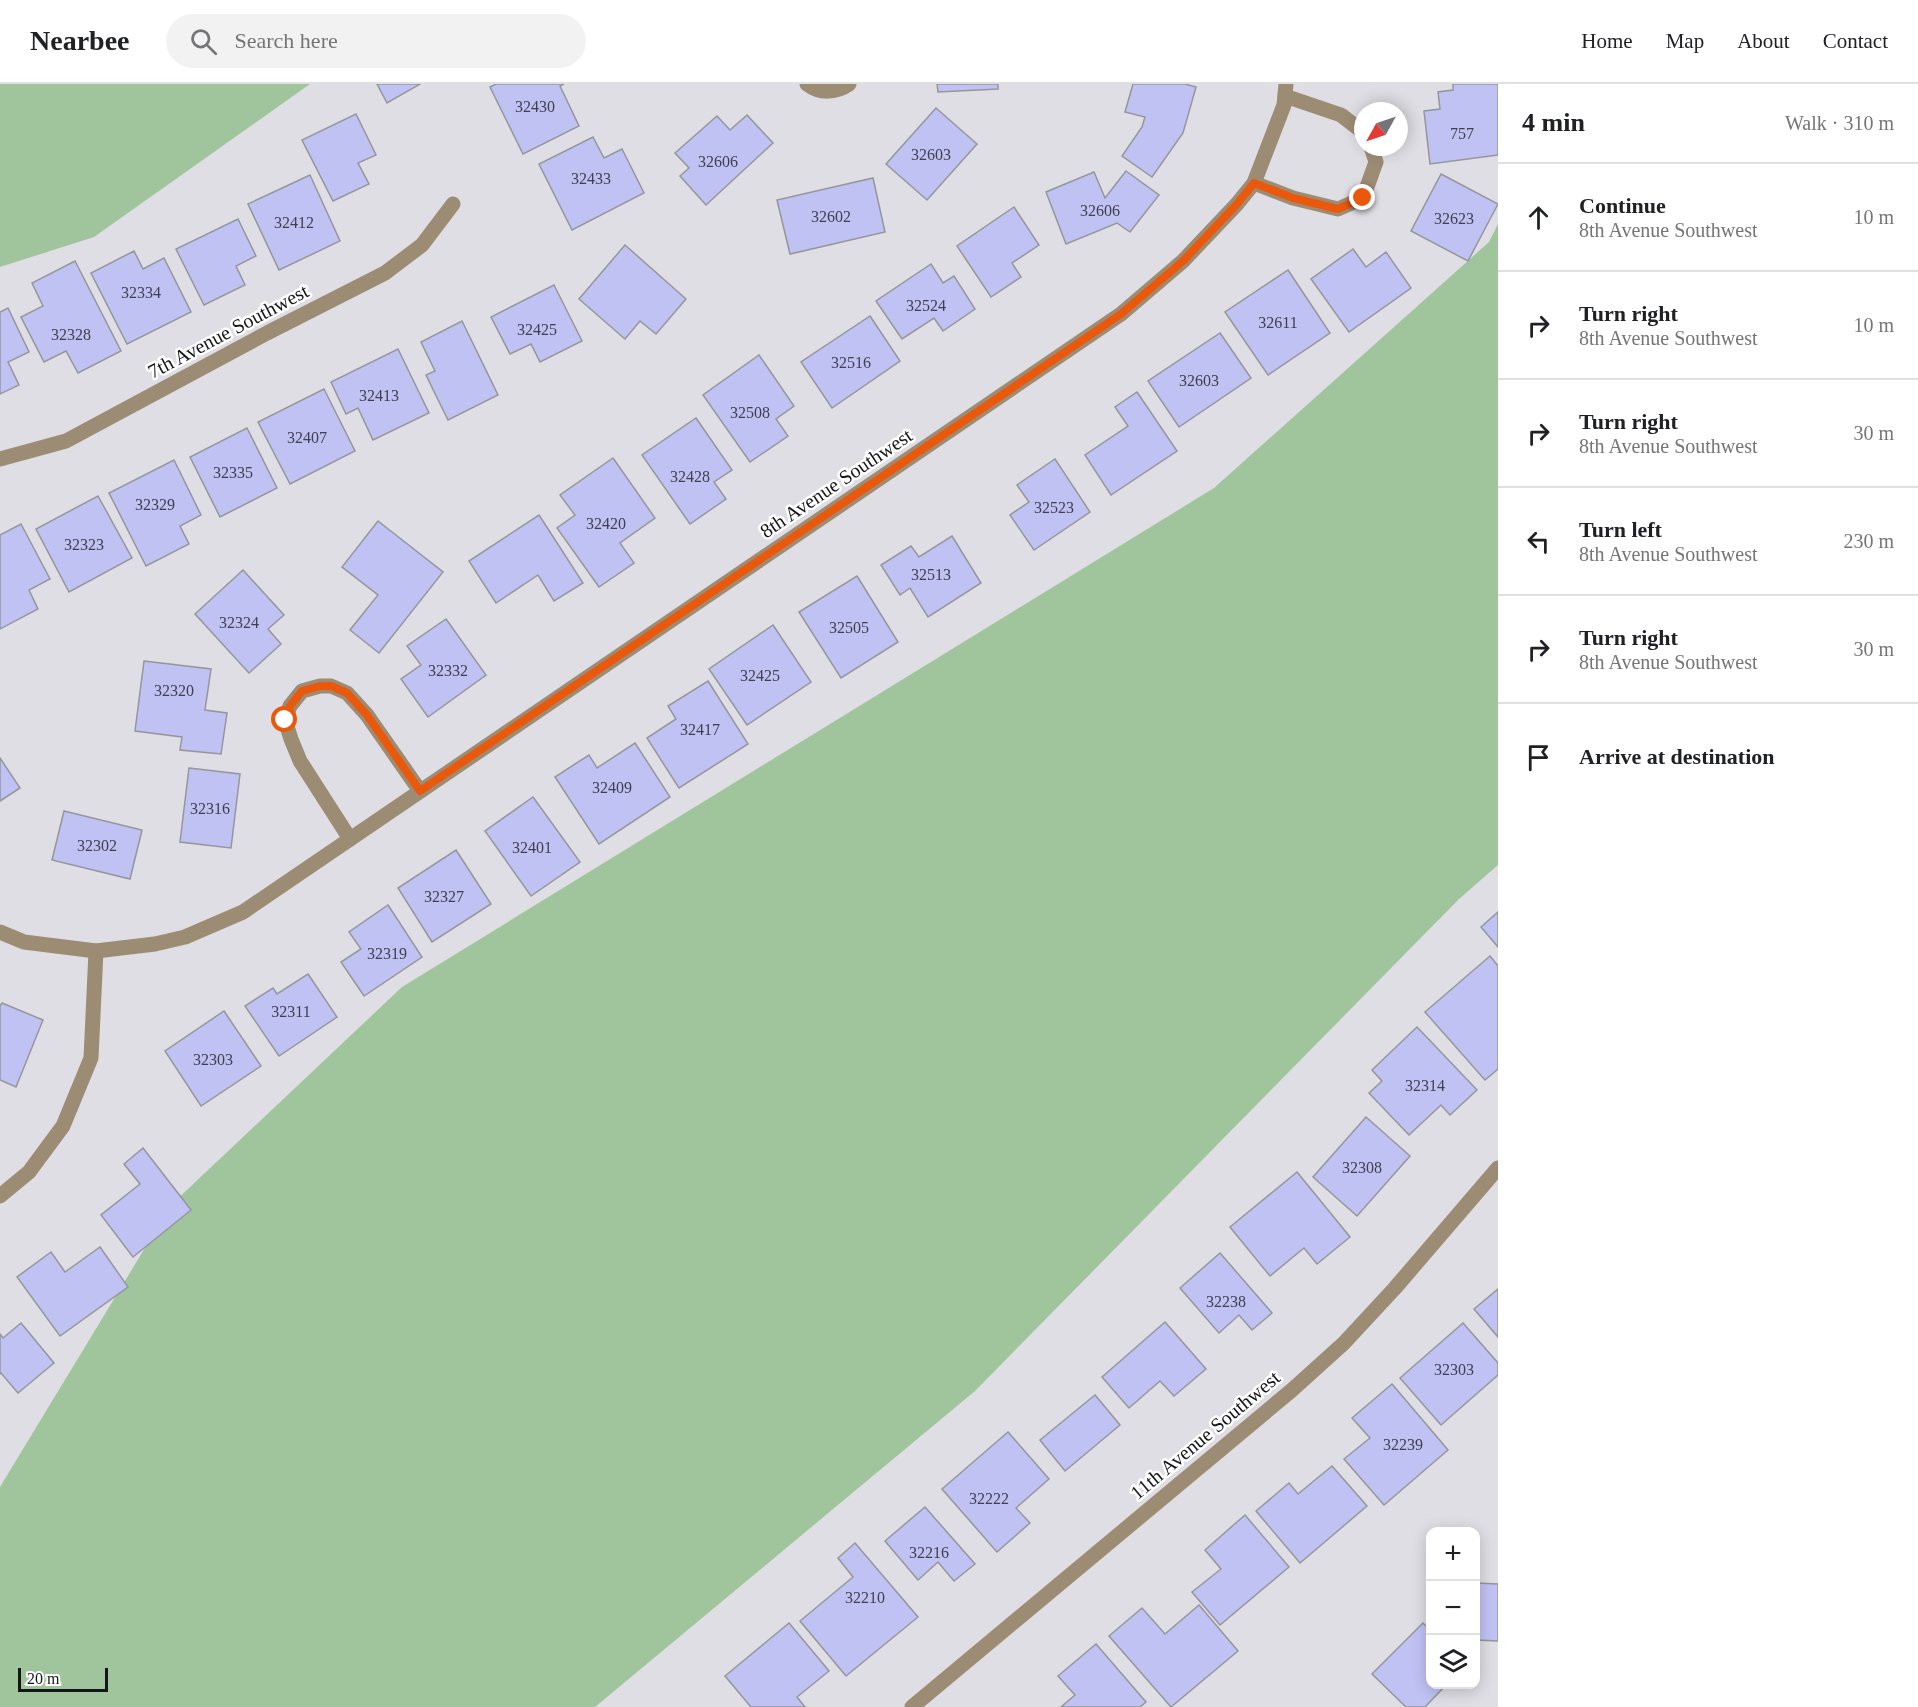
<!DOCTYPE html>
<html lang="en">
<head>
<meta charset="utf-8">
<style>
	body { margin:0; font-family:Georgia,serif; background:#f2f2f2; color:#202124 }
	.controls { position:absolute; right:18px; bottom:18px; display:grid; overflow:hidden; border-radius:12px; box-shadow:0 3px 15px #0003 }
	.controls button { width:54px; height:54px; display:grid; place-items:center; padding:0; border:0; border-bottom:2px solid #e0e0e0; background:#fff; color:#202124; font:30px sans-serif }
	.compass { position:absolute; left:1354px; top:18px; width:54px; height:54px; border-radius:50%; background:#fff; box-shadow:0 3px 15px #0003; rotate:230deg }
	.scale { position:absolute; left:18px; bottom:15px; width:90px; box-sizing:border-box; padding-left:6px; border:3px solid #141517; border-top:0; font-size:16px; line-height:21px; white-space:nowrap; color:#141517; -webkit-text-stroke:4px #fff; paint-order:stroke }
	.stop { position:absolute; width:18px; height:18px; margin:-14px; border:4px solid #ea580c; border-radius:50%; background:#fff }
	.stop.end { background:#ea580c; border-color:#fff; box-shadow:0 2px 6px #0008 }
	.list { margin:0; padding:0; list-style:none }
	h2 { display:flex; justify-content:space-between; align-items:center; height:78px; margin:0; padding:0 24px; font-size:26px }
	h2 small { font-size:20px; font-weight:400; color:#757577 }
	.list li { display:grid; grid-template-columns:39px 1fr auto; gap:18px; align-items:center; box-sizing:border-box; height:108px; padding:0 24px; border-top:2px solid #e0e0e0 }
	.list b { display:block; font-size:22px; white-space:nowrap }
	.list p { margin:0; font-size:20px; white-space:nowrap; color:#757577 }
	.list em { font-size:20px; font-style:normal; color:#757577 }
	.icon { flex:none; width:33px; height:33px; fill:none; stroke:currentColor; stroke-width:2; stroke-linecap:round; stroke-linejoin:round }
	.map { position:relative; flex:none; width:1498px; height:1623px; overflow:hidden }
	header { display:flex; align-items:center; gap:36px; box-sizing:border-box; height:84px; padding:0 30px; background:#fff; border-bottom:2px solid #e0e0e0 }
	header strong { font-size:28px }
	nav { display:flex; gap:33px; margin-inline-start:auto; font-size:21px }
	.search { width:420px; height:54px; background:#f2f2f2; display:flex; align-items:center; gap:15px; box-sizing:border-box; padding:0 21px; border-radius:33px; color:#757577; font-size:22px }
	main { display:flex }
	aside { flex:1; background:#fff }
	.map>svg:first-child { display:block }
	.green { fill:#a0c59c }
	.building { fill:#c1c2f4; stroke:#95969c; stroke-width:1.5 }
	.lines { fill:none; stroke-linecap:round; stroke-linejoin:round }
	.minor { stroke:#9d8c74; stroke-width:15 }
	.route { stroke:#ea580c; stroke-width:8 }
	.labels { text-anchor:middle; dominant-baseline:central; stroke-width:5; stroke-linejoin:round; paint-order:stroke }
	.number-label { font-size:16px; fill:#3f404e }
	.street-label { font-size:20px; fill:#141517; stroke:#fff }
</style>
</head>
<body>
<header>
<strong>Nearbee</strong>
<div class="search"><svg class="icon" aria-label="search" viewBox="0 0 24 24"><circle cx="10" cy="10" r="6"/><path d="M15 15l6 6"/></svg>Search here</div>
<nav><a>Home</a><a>Map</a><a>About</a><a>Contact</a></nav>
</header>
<main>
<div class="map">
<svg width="1498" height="1623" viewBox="0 0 1498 1623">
	<rect width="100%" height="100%" fill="#dedee4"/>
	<g class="green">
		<polygon points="0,0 310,0 94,153 0,183"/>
		<polygon points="1498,140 1498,781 1459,815 975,1307 595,1623 0,1623 0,1403 171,1121 402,903 1214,404 1489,158"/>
	</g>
	<g class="building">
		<polygon points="377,0 420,0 387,19"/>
		<polygon points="496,0 564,0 560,2 579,42 523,70 490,3"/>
		<polygon points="937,0 998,0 998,5 938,8"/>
		<polygon points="1133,0 1185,0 1196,3 1183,49 1152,93 1122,72 1142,43 1145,33 1125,28"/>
		<polygon points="1453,0 1498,0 1498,71 1430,80 1424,27 1440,25 1438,8 1453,6"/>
		<polygon points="936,24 977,60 927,116 886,80"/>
		<polygon points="356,30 376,71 358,79 369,100 333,117 302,56"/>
		<polygon points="747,31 773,59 706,121 680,92 689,84 675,69 717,32 730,46"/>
		<polygon points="593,53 604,74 622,65 644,109 572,146 539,80"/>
		<polygon points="1126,87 1159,111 1130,148 1117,139 1066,160 1046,108 1094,88 1105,114"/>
		<polygon points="1441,90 1498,120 1468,177 1411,147"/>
		<polygon points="310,91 340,157 279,186 248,120"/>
		<polygon points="873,94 885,148 790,170 777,116"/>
		<polygon points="1014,123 1039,161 1012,179 1021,193 991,213 957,162"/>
		<polygon points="238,135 256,172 236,182 245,201 204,221 176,165"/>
		<polygon points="625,161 686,215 656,250 640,237 625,255 579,215"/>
		<polygon points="1353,165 1366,183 1386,168 1411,204 1349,248 1311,195"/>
		<polygon points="134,167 143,185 164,174 191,228 127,260 91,189"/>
		<polygon points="75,177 121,267 78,289 66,267 44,278 21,233 43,222 32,199"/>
		<polygon points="931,180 943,199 954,192 975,225 943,247 934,234 902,255 876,217"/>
		<polygon points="1288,186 1330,249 1268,291 1225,228"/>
		<polygon points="554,201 582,257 540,278 531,260 510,270 491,233"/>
		<polygon points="8,224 29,268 8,278 19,301 0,310 0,228"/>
		<polygon points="870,232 900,277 832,324 801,278"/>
		<polygon points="462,237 498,311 448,336 426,291 435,287 421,258"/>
		<polygon points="1220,249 1251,294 1179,343 1148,297"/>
		<polygon points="398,265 429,329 373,356 358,324 346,330 331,298"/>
		<polygon points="759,271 794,322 776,335 788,352 750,378 703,311"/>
		<polygon points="324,305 355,367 290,400 258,338"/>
		<polygon points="1137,308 1177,367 1111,411 1085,371 1128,342 1115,323"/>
		<polygon points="696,334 732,386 714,398 726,415 690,440 642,371"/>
		<polygon points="247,344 277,404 220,433 190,373"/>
		<polygon points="613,374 655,434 620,459 634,479 599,503 557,444 575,431 560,411"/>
		<polygon points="1055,375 1090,428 1034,466 1010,431 1029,418 1017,401"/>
		<polygon points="174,376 201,431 180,442 189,460 146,482 109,409"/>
		<polygon points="98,412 132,474 69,508 36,445"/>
		<polygon points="539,431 583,499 554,517 538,491 496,519 469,477"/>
		<polygon points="378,437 443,488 379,569 350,546 378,511 342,483"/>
		<polygon points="21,440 50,495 29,506 38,525 0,545 0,451"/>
		<polygon points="952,452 981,499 928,533 910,504 900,511 881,481 911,462 919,473"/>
		<polygon points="243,486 284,531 268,545 281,560 249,589 195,530"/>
		<polygon points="857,492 898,558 841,594 799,528"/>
		<polygon points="446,535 486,591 428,633 401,595 421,581 407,562"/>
		<polygon points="773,541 811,598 747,641 709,585"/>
		<polygon points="144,577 211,585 205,626 227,629 221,670 180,666 182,653 135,647"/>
		<polygon points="708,597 748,660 679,704 647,654 676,635 668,622"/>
		<polygon points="635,659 670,713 599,760 555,693 589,671 597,684"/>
		<polygon points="0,674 20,704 0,717"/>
		<polygon points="189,684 240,690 231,764 180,758"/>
		<polygon points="533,713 580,778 531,812 485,747"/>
		<polygon points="64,727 142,746 130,795 52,776"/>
		<polygon points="456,766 491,820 432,858 398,804"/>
		<polygon points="388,821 422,873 364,912 341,878 361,865 349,848"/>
		<polygon points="1498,828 1498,863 1481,843"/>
		<polygon points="1490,872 1498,882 1498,985 1485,996 1425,928"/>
		<polygon points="308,890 337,933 279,972 245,922 273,904 277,910"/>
		<polygon points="2,919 43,936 16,1003 0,996 0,922"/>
		<polygon points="224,927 261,982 201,1022 165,967"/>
		<polygon points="1417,943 1477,1006 1450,1031 1441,1021 1409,1051 1369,1009 1382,997 1372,986"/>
		<polygon points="1366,1033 1410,1072 1357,1132 1313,1093"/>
		<polygon points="143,1064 191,1126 133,1173 101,1131 140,1100 124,1080"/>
		<polygon points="1297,1088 1350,1153 1317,1180 1304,1164 1270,1192 1230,1143"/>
		<polygon points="100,1163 128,1203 60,1252 17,1193 51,1168 65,1188"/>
		<polygon points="1220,1169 1272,1229 1252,1246 1239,1231 1219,1249 1180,1204"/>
		<polygon points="1498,1205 1498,1253 1474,1225"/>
		<polygon points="1165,1238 1206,1285 1174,1312 1160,1297 1129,1324 1102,1293"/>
		<polygon points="21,1239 54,1279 18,1309 1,1289 0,1290 0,1250 3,1254"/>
		<polygon points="1463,1239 1498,1279 1498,1291 1441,1341 1400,1294"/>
		<polygon points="1392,1300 1448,1366 1384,1421 1344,1375 1370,1354 1352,1334"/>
		<polygon points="1095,1311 1120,1341 1065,1387 1040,1356"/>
		<polygon points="1008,1348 1049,1395 1016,1424 1030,1439 997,1468 942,1405"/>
		<polygon points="1332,1382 1367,1422 1300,1479 1256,1427 1289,1399 1298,1410"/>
		<polygon points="925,1423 975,1480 954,1497 938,1478 918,1496 885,1457"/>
		<polygon points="1245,1431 1289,1483 1220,1541 1192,1508 1221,1485 1205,1466"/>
		<polygon points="855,1459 918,1533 846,1592 800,1537 853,1493 838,1474"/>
		<polygon points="1476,1499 1498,1500 1498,1557 1476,1556"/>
		<polygon points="1199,1521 1238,1567 1171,1623 1109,1552 1142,1524 1165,1550"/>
		<polygon points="789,1539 829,1587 797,1613 805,1623 751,1623 725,1592"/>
		<polygon points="1423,1539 1430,1546 1430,1600 1447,1600 1425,1623 1406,1623 1372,1590"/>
		<polygon points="1096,1560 1146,1618 1140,1623 1061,1623 1075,1611 1058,1592"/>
	</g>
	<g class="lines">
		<g class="minor">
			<path d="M807 0C820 10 836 9 849 0"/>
			<polyline points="1285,12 1341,31 1363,48"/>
			<polyline points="1254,99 1293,114 1338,125 1363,114 1376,78 1371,63"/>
			<polyline points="0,375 66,357 267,249 385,189 422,161 453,120"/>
			<polyline points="350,755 300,677 291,655 285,636 290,622 302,607 320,602 331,602 347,609 367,631 420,707"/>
			<polyline points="0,848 24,858 96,867 155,860 185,853 243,828 1121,230 1183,177 1237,120 1254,99 1284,21 1286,0"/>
			<polyline points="0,1112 29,1088 63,1042 91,974 96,867"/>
			<polyline points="912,1623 1292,1306 1344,1259 1395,1204 1498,1084"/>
		</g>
	</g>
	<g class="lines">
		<polyline class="route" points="285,636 290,622 302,607 320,602 331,602 347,609 367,631 420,707 1121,230 1183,177 1237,120 1254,99 1293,114 1338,125 1363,114"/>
	</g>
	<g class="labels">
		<g class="number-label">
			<text x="535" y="22">32430</text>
			<text x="1462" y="49">757</text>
			<text x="931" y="70">32603</text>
			<text x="718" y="77">32606</text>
			<text x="591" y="94">32433</text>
			<text x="1100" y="126">32606</text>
			<text x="831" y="132">32602</text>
			<text x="1454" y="134">32623</text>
			<text x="294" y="138">32412</text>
			<text x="141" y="208">32334</text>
			<text x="926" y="221">32524</text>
			<text x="1278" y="238">32611</text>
			<text x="537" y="245">32425</text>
			<text x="71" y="250">32328</text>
			<text x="851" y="278">32516</text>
			<text x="1199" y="296">32603</text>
			<text x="379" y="311">32413</text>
			<text x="750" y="328">32508</text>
			<text x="307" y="353">32407</text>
			<text x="233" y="388">32335</text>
			<text x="690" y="392">32428</text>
			<text x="155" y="420">32329</text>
			<text x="1054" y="423">32523</text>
			<text x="606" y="439">32420</text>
			<text x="84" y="460">32323</text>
			<text x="931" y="490">32513</text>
			<text x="239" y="538">32324</text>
			<text x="849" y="543">32505</text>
			<text x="448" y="586">32332</text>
			<text x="760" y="591">32425</text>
			<text x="174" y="606">32320</text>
			<text x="700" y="645">32417</text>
			<text x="612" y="703">32409</text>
			<text x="210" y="724">32316</text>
			<text x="97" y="761">32302</text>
			<text x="532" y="763">32401</text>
			<text x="444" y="812">32327</text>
			<text x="387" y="869">32319</text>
			<text x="291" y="927">32311</text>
			<text x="213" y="975">32303</text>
			<text x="1425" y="1001">32314</text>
			<text x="1362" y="1083">32308</text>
			<text x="1226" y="1217">32238</text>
			<text x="1454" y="1285">32303</text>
			<text x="1403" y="1360">32239</text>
			<text x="989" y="1414">32222</text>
			<text x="929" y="1468">32216</text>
			<text x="865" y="1513">32210</text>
		</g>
		<g class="street-label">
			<text transform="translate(228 247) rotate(-28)">7th Avenue Southwest</text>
			<text transform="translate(836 399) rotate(-34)">8th Avenue Southwest</text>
			<text transform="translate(1205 1351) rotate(-40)">11th Avenue Southwest</text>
		</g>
	</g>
</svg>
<div class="controls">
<button>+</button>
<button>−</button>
<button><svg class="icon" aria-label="layers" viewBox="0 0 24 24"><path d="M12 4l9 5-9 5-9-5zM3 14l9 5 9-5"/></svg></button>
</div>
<svg class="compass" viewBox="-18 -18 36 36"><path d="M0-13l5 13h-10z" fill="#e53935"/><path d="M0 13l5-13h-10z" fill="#757577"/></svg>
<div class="scale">20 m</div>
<div class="stop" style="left:285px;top:636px"></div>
<div class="stop end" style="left:1363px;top:114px"></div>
</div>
<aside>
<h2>4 min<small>Walk · 310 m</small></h2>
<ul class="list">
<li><svg class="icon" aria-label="ahead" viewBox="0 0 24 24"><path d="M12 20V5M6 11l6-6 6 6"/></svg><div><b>Continue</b><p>8th Avenue Southwest</p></div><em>10 m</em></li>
<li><svg class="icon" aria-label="right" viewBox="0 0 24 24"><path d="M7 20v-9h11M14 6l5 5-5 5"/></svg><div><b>Turn right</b><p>8th Avenue Southwest</p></div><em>10 m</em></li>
<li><svg class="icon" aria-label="right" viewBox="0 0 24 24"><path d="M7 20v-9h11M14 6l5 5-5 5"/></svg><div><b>Turn right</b><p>8th Avenue Southwest</p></div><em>30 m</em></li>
<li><svg class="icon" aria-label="left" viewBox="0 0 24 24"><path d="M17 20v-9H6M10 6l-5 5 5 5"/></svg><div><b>Turn left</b><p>8th Avenue Southwest</p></div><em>230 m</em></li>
<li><svg class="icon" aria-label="right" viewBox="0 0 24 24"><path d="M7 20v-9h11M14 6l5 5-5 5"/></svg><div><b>Turn right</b><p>8th Avenue Southwest</p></div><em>30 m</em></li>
<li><svg class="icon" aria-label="arrive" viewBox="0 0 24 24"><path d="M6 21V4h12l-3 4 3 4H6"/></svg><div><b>Arrive at destination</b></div></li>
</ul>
</aside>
</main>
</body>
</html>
